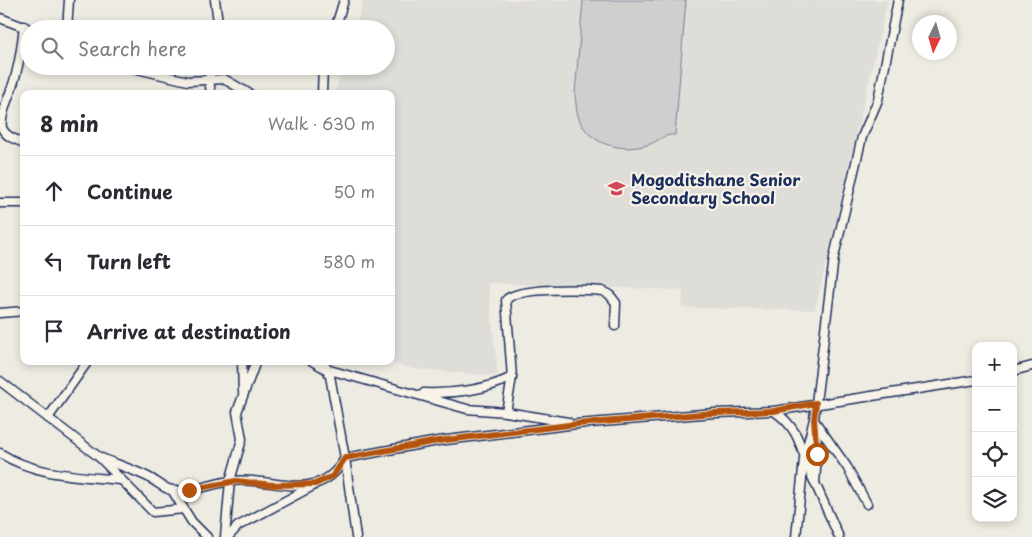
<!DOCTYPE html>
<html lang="en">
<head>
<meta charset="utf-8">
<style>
	body { margin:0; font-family:"Playpen Sans",sans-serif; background:#f7f7f7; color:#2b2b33 }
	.controls { position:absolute; right:15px; bottom:15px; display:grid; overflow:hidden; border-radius:10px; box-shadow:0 2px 8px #0003 }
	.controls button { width:45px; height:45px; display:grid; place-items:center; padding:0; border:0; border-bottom:1px solid #e1e1e2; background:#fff; color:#2b2b33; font:25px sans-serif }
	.compass { position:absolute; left:912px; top:15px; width:45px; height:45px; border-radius:50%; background:#fff; box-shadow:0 2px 8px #0003; rotate:185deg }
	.stop { position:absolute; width:15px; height:15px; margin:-11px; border:4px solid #b45309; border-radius:50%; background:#fff }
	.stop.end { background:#b45309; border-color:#fff; box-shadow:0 1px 5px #0008 }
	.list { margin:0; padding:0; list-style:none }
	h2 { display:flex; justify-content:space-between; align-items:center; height:65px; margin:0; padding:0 20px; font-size:21px }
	h2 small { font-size:16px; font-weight:400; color:#7c7c81 }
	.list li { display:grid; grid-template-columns:32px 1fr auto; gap:15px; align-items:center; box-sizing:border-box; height:70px; padding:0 20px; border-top:1px solid #e1e1e2 }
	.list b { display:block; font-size:19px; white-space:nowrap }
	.list em { font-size:16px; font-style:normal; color:#7c7c81 }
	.icon { flex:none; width:28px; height:28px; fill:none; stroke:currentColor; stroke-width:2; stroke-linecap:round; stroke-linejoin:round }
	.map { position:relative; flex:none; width:1032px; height:537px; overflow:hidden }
	.search { position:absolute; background:#fff; box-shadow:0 2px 8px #0003; left:20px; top:20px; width:375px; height:55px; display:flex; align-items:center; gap:12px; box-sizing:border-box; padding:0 18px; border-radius:28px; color:#7c7c81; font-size:19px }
	.panel { position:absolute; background:#fff; box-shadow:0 2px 8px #0003; left:20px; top:90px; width:375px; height:275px; border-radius:10px }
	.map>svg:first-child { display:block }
	.built { fill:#deddd8 }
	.grass { fill:#cfcfcf; stroke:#757f96 }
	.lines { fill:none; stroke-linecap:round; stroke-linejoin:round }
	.minor-casing { stroke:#1b2f5e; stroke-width:11 }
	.minor { stroke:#f7f3e8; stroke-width:8 }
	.route { stroke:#b45309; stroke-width:6 }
	.labels { text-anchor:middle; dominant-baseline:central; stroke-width:4.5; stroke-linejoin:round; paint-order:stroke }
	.poi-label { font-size:16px; font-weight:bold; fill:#1b2f5e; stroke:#f7f3e8; text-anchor:start }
</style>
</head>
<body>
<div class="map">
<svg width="1032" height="537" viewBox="0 0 1032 537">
	<rect width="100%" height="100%" fill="#eeebe2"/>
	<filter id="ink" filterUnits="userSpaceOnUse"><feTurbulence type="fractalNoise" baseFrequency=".02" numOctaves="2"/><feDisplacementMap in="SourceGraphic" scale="10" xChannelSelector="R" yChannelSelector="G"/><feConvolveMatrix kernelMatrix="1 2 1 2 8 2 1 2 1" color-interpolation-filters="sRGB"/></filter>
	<g filter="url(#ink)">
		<polygon class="built" points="363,0 888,0 815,310 682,308 683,290 488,283 498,376 414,369 385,361 391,361 391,94 334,94 343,66 386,66 386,29 356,29"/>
		<path class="grass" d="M583 0H686L675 135C663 134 658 142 647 145 623 152 593 146 581 123 576 114 576 103 575 93Z"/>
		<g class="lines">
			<defs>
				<g id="minor">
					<polyline points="215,0 219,29"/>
					<polyline points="0,18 29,29"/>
					<path d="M24 26C21 52 18 74 8 98 5 107 0 119 2 128 6 137 15 139 24 143"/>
					<polyline points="67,29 69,0"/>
					<polyline points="335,29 344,0"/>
					<polyline points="124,66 188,81 224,79 250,94"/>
					<polyline points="211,94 209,79 212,66"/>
					<polyline points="322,94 323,66"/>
					<polyline points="0,203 24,203"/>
					<polyline points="0,313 24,311"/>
					<polyline points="242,361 243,392"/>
					<polyline points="312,361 326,369 467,409 506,412"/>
					<polyline points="326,367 330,376 345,458 356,537"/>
					<polyline points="1013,371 1032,366"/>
					<polyline points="0,381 99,457 153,512 184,509"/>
					<path d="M424 393C452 394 487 390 512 377"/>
					<path d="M774 411C803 431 800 452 814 481"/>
					<polyline points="48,418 88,361"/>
					<path d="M568 422 506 412 512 377 506 300C516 287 585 289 602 291L609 294 616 303 615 326"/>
					<polyline points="816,423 847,467 867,504"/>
					<polyline points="816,424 817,454 815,483 839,537"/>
					<path d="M0 453C35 476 82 476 121 480"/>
					<path d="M99 457C115 464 132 469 148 477 156 481 163 488 171 490 191 494 212 483 231 481 274 476 318 506 345 458L438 441 577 424 715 413 774 411 976 380"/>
					<polyline points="172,490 192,522 207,537"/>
					<polyline points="225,537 230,481 242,439 237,412 256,361"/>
					<polyline points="228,537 238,526 313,486"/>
					<polyline points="796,537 804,459 814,419 834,257 862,137 878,100 898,0"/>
				</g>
			</defs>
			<use href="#minor" class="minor-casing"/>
			<use href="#minor" class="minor"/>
		</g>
	</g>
	<g class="lines" filter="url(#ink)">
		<polyline class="route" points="189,490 236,481 273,485 315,484 333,476 345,458 438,441 577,424 715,413 774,411 816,403 814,420 817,454"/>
	</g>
	<defs>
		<symbol id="school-bare" viewBox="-9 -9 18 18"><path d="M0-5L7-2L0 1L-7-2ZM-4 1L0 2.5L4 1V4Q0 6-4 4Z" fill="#d1495b" stroke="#f7f3e8" stroke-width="2.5" paint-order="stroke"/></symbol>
	</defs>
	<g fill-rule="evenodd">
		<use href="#school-bare" x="604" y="176" width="25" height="25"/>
	</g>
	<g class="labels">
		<g class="poi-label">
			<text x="631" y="179">Mogoditshane Senior<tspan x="631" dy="18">Secondary School</tspan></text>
		</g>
	</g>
</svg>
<div class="controls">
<button>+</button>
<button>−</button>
<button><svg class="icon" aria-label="locate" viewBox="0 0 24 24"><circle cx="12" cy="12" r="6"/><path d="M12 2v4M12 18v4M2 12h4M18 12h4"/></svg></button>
<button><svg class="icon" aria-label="layers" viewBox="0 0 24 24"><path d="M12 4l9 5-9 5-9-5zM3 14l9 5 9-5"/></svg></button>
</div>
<svg class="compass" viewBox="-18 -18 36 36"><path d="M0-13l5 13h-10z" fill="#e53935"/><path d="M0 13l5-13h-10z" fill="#7c7c81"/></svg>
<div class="stop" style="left:817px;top:454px"></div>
<div class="stop end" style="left:189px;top:490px"></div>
<div class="search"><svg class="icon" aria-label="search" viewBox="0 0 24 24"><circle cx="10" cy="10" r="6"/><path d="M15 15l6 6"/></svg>Search here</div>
<section class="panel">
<h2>8 min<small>Walk · 630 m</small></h2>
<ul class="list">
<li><svg class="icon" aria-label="ahead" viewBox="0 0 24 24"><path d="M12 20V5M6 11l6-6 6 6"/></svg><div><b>Continue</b></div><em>50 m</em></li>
<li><svg class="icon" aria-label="left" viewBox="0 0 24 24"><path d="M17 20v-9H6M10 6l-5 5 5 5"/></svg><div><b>Turn left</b></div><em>580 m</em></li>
<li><svg class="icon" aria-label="arrive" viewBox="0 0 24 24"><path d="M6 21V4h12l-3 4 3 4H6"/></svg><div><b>Arrive at destination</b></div></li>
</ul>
</section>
</div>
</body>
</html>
